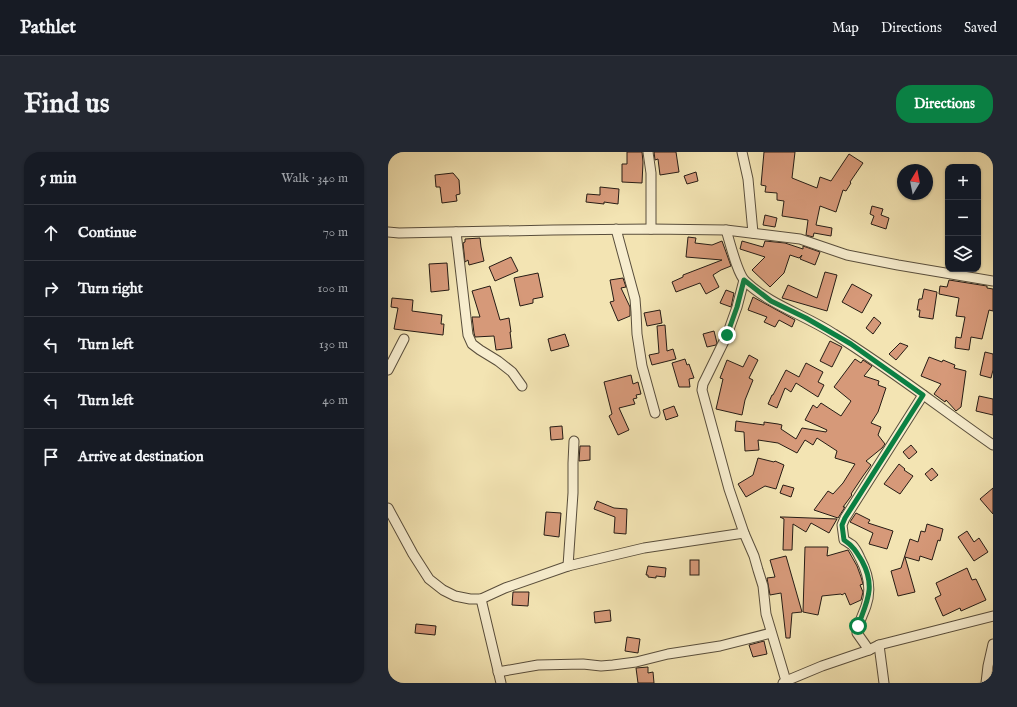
<!DOCTYPE html>
<html lang="en">
<head>
<meta charset="utf-8">
<style>
	body { margin:0; font-family:"IM FELL English",serif; background:#242831; color:#f1f3f6 }
	.controls { position:absolute; right:12px; top:12px; display:grid; overflow:hidden; border-radius:8px; box-shadow:0 1px 3px #0004 }
	.controls button { width:36px; height:36px; display:grid; place-items:center; padding:0; border:0; border-bottom:1px solid #363941; background:#171b24; color:#f1f3f6; font:20px sans-serif }
	.compass { position:absolute; left:509px; top:12px; width:36px; height:36px; border-radius:50%; background:#171b24; box-shadow:0 1px 3px #0004; rotate:10deg }
	.stop { position:absolute; width:12px; height:12px; margin:-9px; border:3px solid #0b8043; border-radius:50%; background:#fff }
	.stop.end { background:#0b8043; border-color:#fff; box-shadow:0 1px 4px #0008 }
	.list { margin:0; padding:0; list-style:none }
	h2 { display:flex; justify-content:space-between; align-items:center; height:52px; margin:0; padding:0 16px; font-size:17px }
	h2 small { font-size:13px; font-weight:400; color:#9ea1a6 }
	.list li { display:grid; grid-template-columns:26px 1fr auto; gap:12px; align-items:center; box-sizing:border-box; height:56px; padding:0 16px; border-top:1px solid #363941 }
	.list b { display:block; font-size:15px; white-space:nowrap }
	.list em { font-size:13px; font-style:normal; color:#9ea1a6 }
	.icon { flex:none; width:22px; height:22px; fill:none; stroke:currentColor; stroke-width:2; stroke-linecap:round; stroke-linejoin:round }
	.map { position:relative; flex:none; width:605px; height:531px; overflow:hidden; border-radius:16px }
	header { display:flex; align-items:center; gap:24px; box-sizing:border-box; height:56px; padding:0 20px; background:#171b24; border-bottom:1px solid #363941 }
	header strong { font-size:19px }
	nav { display:flex; gap:22px; margin-inline-start:auto; font-size:14px }
	.intro { display:flex; align-items:center; justify-content:space-between; box-sizing:border-box; height:96px; padding:0 24px }
	h1 { margin:0; font-size:28px }
	.button { padding:10px 18px; border-radius:16px; background:#0b8043; color:#fff; font-size:14px; font-weight:700 }
	main { display:flex; gap:24px; padding:0 24px }
	aside { flex:1; background:#171b24; border-radius:16px; box-shadow:0 1px 3px #0004 }
	.map>svg:first-child { display:block }
	.building { fill:#d69979; stroke:#261c15 }
	.lines { fill:none; stroke-linecap:round; stroke-linejoin:round }
	.minor-casing { stroke:#594e3c; stroke-width:11 }
	.minor { stroke:#f7edce; stroke-width:9 }
	.route { stroke:#0b8043; stroke-width:5 }
</style>
</head>
<body>
<header>
<strong>Pathlet</strong>
<nav><a>Map</a><a>Directions</a><a>Saved</a></nav>
</header>
<div class="intro"><h1>Find us</h1><a class="button">Directions</a></div>
<main>
<aside>
<h2>5 min<small>Walk · 340 m</small></h2>
<ul class="list">
<li><svg class="icon" aria-label="ahead" viewBox="0 0 24 24"><path d="M12 20V5M6 11l6-6 6 6"/></svg><div><b>Continue</b></div><em>70 m</em></li>
<li><svg class="icon" aria-label="right" viewBox="0 0 24 24"><path d="M7 20v-9h11M14 6l5 5-5 5"/></svg><div><b>Turn right</b></div><em>100 m</em></li>
<li><svg class="icon" aria-label="left" viewBox="0 0 24 24"><path d="M17 20v-9H6M10 6l-5 5 5 5"/></svg><div><b>Turn left</b></div><em>130 m</em></li>
<li><svg class="icon" aria-label="left" viewBox="0 0 24 24"><path d="M17 20v-9H6M10 6l-5 5 5 5"/></svg><div><b>Turn left</b></div><em>40 m</em></li>
<li><svg class="icon" aria-label="arrive" viewBox="0 0 24 24"><path d="M6 21V4h12l-3 4 3 4H6"/></svg><div><b>Arrive at destination</b></div></li>
</ul>
</aside>
<div class="map">
<svg width="605" height="531" viewBox="0 0 605 531">
	<rect width="100%" height="100%" fill="#f3e4b3"/>
	<filter id="stains"><feTurbulence type="fractalNoise" baseFrequency=".005" numOctaves="4"/><feColorMatrix values="0 0 0 0 .2 0 0 0 0 .09 0 0 0 0 .02 0 0 0 .5 -.17"/></filter>
	<radialGradient id="worn" r=".72"><stop offset=".6" stop-color="#630" stop-opacity="0"/><stop offset="1" stop-color="#630" stop-opacity=".3"/></radialGradient>
	<g class="building">
		<polygon points="239,0 254,0 255,10 254,31 234,30 234,12 239,12"/>
		<polygon points="266,0 288,0 291,20 272,23 270,7 267,8"/>
		<polygon points="376,0 407,0 404,26 429,36 432,25 443,29 461,2 475,11 462,30 463,31 458,39 455,38 448,60 432,54 428,73 444,76 443,84 426,81 425,85 418,83 420,68 394,64 396,49 389,48 389,41 377,40 378,34 373,33"/>
		<polygon points="308,20 310,29 299,32 296,24"/>
		<polygon points="65,21 71,28 72,42 68,43 69,49 54,51 52,35 48,35 47,23"/>
		<polygon points="212,35 231,37 230,52 216,50 216,52 198,50 199,42 212,43"/>
		<polygon points="484,54 495,57 493,63 501,66 498,77 483,72 486,64 482,62"/>
		<polygon points="377,63 389,66 387,75 375,73"/>
		<polygon points="300,85 308,86 307,91 324,93 334,89 338,100 343,114 333,118 325,123 331,135 318,142 312,131 288,140 284,130 295,125 295,123 334,108 298,105"/>
		<polygon points="92,86 93,95 96,109 81,113 80,108 77,110 75,91 77,90 77,87"/>
		<polygon points="354,89 375,95 377,89 397,91 415,97 415,94 432,100 427,113 412,107 414,103 411,106 402,103 396,121 382,135 364,118 377,105 352,97"/>
		<polygon points="123,105 130,119 107,129 101,115"/>
		<polygon points="59,111 61,138 43,140 41,112"/>
		<polygon points="437,120 449,123 439,159 394,146 400,133 429,146"/>
		<polygon points="150,121 155,145 145,147 145,151 132,154 126,126"/>
		<polygon points="235,126 238,135 233,136 242,155 242,164 230,169 222,150 226,149 222,128"/>
		<polygon points="561,128 599,134 599,136 605,137 605,159 601,158 594,187 583,185 581,198 567,196 568,185 573,186 577,165 568,164 571,146 551,142 552,134 559,135"/>
		<polygon points="464,132 484,143 474,161 454,150"/>
		<polygon points="102,134 112,168 121,166 123,180 122,180 124,196 108,198 106,184 87,185 86,181 84,165 92,165 84,139"/>
		<polygon points="536,137 549,140 545,167 531,165 532,158 529,158 531,147 534,147"/>
		<polygon points="338,138 346,141 343,155 332,151"/>
		<polygon points="365,145 407,168 404,175 391,168 387,175 376,170 379,165 360,158"/>
		<polygon points="4,146 25,148 24,159 54,163 53,172 56,172 55,183 6,177 10,156 3,155"/>
		<polygon points="272,158 274,171 259,174 256,161"/>
		<polygon points="486,165 493,171 485,182 478,176"/>
		<polygon points="277,173 279,199 285,197 288,207 264,213 261,203 271,201 269,174"/>
		<polygon points="326,179 329,191 328,193 319,195 315,182"/>
		<polygon points="177,182 181,194 163,199 160,187"/>
		<polygon points="442,189 454,195 444,215 432,209"/>
		<polygon points="512,191 520,194 508,208 501,202"/>
		<polygon points="597,200 605,202 605,218 603,226 592,223"/>
		<polygon points="361,203 370,208 361,226 365,228 357,248 354,263 328,257 335,227 332,226 339,208 355,215"/>
		<polygon points="541,205 554,210 555,208 567,213 566,216 578,219 573,255 568,259 558,248 557,250 546,242 553,232 533,224"/>
		<polygon points="297,207 299,213 301,212 306,226 301,227 302,235 291,235 284,211"/>
		<polygon points="467,207 473,211 475,208 484,214 476,224 491,229 490,233 498,236 490,260 483,271 493,275 490,283 497,292 494,296 478,309 483,313 475,324 463,342 464,343 455,355 457,355 450,366 426,358 440,339 445,342 455,331 467,312 447,306 449,299 429,286 425,293 417,288 409,301 390,291 370,288 371,298 357,299 356,280 347,279 348,269 376,273 376,270 390,272 394,273 393,277 408,287 414,276 438,280 439,278 417,268 425,253 429,256 433,251 453,264 463,249 446,235"/>
		<polygon points="418,211 435,220 430,230 436,233 430,245 408,231 403,240 397,236 389,256 380,252 384,243 385,243 398,218 411,225"/>
		<polygon points="243,223 245,232 250,230 253,242 248,243 249,246 245,247 247,252 231,256 241,278 230,283 221,264 224,262 216,230"/>
		<polygon points="591,244 605,247 605,263 588,259"/>
		<polygon points="286,254 290,264 278,268 275,258"/>
		<polygon points="174,274 175,287 163,288 162,275"/>
		<polygon points="523,293 529,300 521,307 515,300"/>
		<polygon points="192,294 202,294 202,308 191,309"/>
		<polygon points="370,306 386,310 387,309 396,313 388,337 377,334 358,345 350,332 365,323"/>
		<polygon points="511,312 517,317 516,318 525,324 512,342 496,332"/>
		<polygon points="544,316 550,323 543,329 537,322"/>
		<polygon points="395,333 406,336 403,345 392,341"/>
		<polygon points="605,336 605,362 592,347"/>
		<polygon points="209,349 226,356 239,357 238,382 226,381 227,365 206,357"/>
		<polygon points="158,360 173,361 171,385 156,383"/>
		<polygon points="468,361 482,368 480,371 505,379 499,397 481,392 485,381 462,370"/>
		<polygon points="392,365 396,365 449,367 441,381 423,371 418,380 405,372 404,398 395,398 396,367"/>
		<polygon points="539,372 555,377 552,389 550,388 544,408 532,404 531,409 517,405 527,440 510,444 503,419 513,416 522,387 530,390 533,379 537,380"/>
		<polygon points="579,379 586,390 591,386 600,400 586,409 570,385"/>
		<polygon points="417,395 440,395 439,404 460,398 469,414 473,425 475,432 472,433 475,440 473,448 462,453 457,441 454,443 453,442 434,444 430,463 415,460"/>
		<polygon points="398,404 414,460 404,461 402,486 398,486 393,441 382,443 379,426 387,425 382,408"/>
		<rect x="302" y="408" width="9" height="15"/>
		<polygon points="260,414 278,416 277,425 268,424 268,426 260,425 260,423 258,423"/>
		<polygon points="579,416 584,428 588,427 598,448 573,459 572,456 555,464 547,446 553,443 548,431"/>
		<polygon points="125,440 141,440 140,454 124,453"/>
		<polygon points="222,458 223,469 207,471 206,460"/>
		<polygon points="28,472 48,474 47,483 27,481"/>
		<polygon points="239,485 252,487 250,501 237,499"/>
		<polygon points="376,489 379,502 365,505 361,493"/>
		<polygon points="260,515 260,521 265,520 266,531 250,531 248,516"/>
	</g>
	<g class="lines">
		<defs>
			<g id="minor">
				<polyline points="260,0 263,21 263,77"/>
				<polyline points="354,0 360,27 365,81"/>
				<polyline points="228,77 247,147 248,160 249,182 254,214 267,261"/>
				<path d="M338 78C342 90 349 121 357 129 382 153 417 163 446 182 501 216 552 256 605 293"/>
				<polyline points="0,80 11,81 165,78 263,77 338,78 412,87 459,103 510,113 605,129"/>
				<polyline points="68,80 80,183 84,192 92,198 110,209 124,220 134,234"/>
				<polyline points="356,128 349,155 339,183 318,226 315,232 314,238 341,337 356,381 366,404 370,418 375,434 378,462 398,529"/>
				<polyline points="0,218 16,187"/>
				<polyline points="0,356 25,402 41,427 55,438 67,444 82,447 93,447 117,436 180,414 256,396 356,381"/>
				<polyline points="180,414 185,341 185,311 186,289"/>
				<polyline points="93,447 113,531"/>
				<polyline points="491,493 496,531"/>
				<path d="M481 498 469 481C470 471 475 463 478 454 484 437 480 421 472 406 470 402 468 397 464 393 461 391 458 389 456 388L454 373 457 366 535 243"/>
				<polyline points="110,520 150,513 195,512 213,514 225,513 248,510 280,502 332,494 383,481"/>
				<polyline points="395,531 398,529 434,514 481,498 491,493 605,464"/>
				<polyline points="598,531 600,514 605,492"/>
			</g>
		</defs>
		<use href="#minor" class="minor-casing"/>
		<use href="#minor" class="minor"/>
	</g>
	<g class="lines">
		<path class="route" d="M339 183 349 155 356 128 383 149 418 166 463 192 535 243 457 366 454 373 456 388C465 394 468 399 474 409 488 435 479 449 470 474"/>
	</g>
	<rect width="100%" height="100%" filter="url(#stains)"/>
	<rect width="100%" height="100%" fill="url(#worn)"/>
</svg>
<div class="controls">
<button>+</button>
<button>−</button>
<button><svg class="icon" aria-label="layers" viewBox="0 0 24 24"><path d="M12 4l9 5-9 5-9-5zM3 14l9 5 9-5"/></svg></button>
</div>
<svg class="compass" viewBox="-18 -18 36 36"><path d="M0-13l5 13h-10z" fill="#e53935"/><path d="M0 13l5-13h-10z" fill="#9ea1a6"/></svg>
<div class="stop" style="left:470px;top:474px"></div>
<div class="stop end" style="left:339px;top:183px"></div>
</div>
</main>
</body>
</html>
